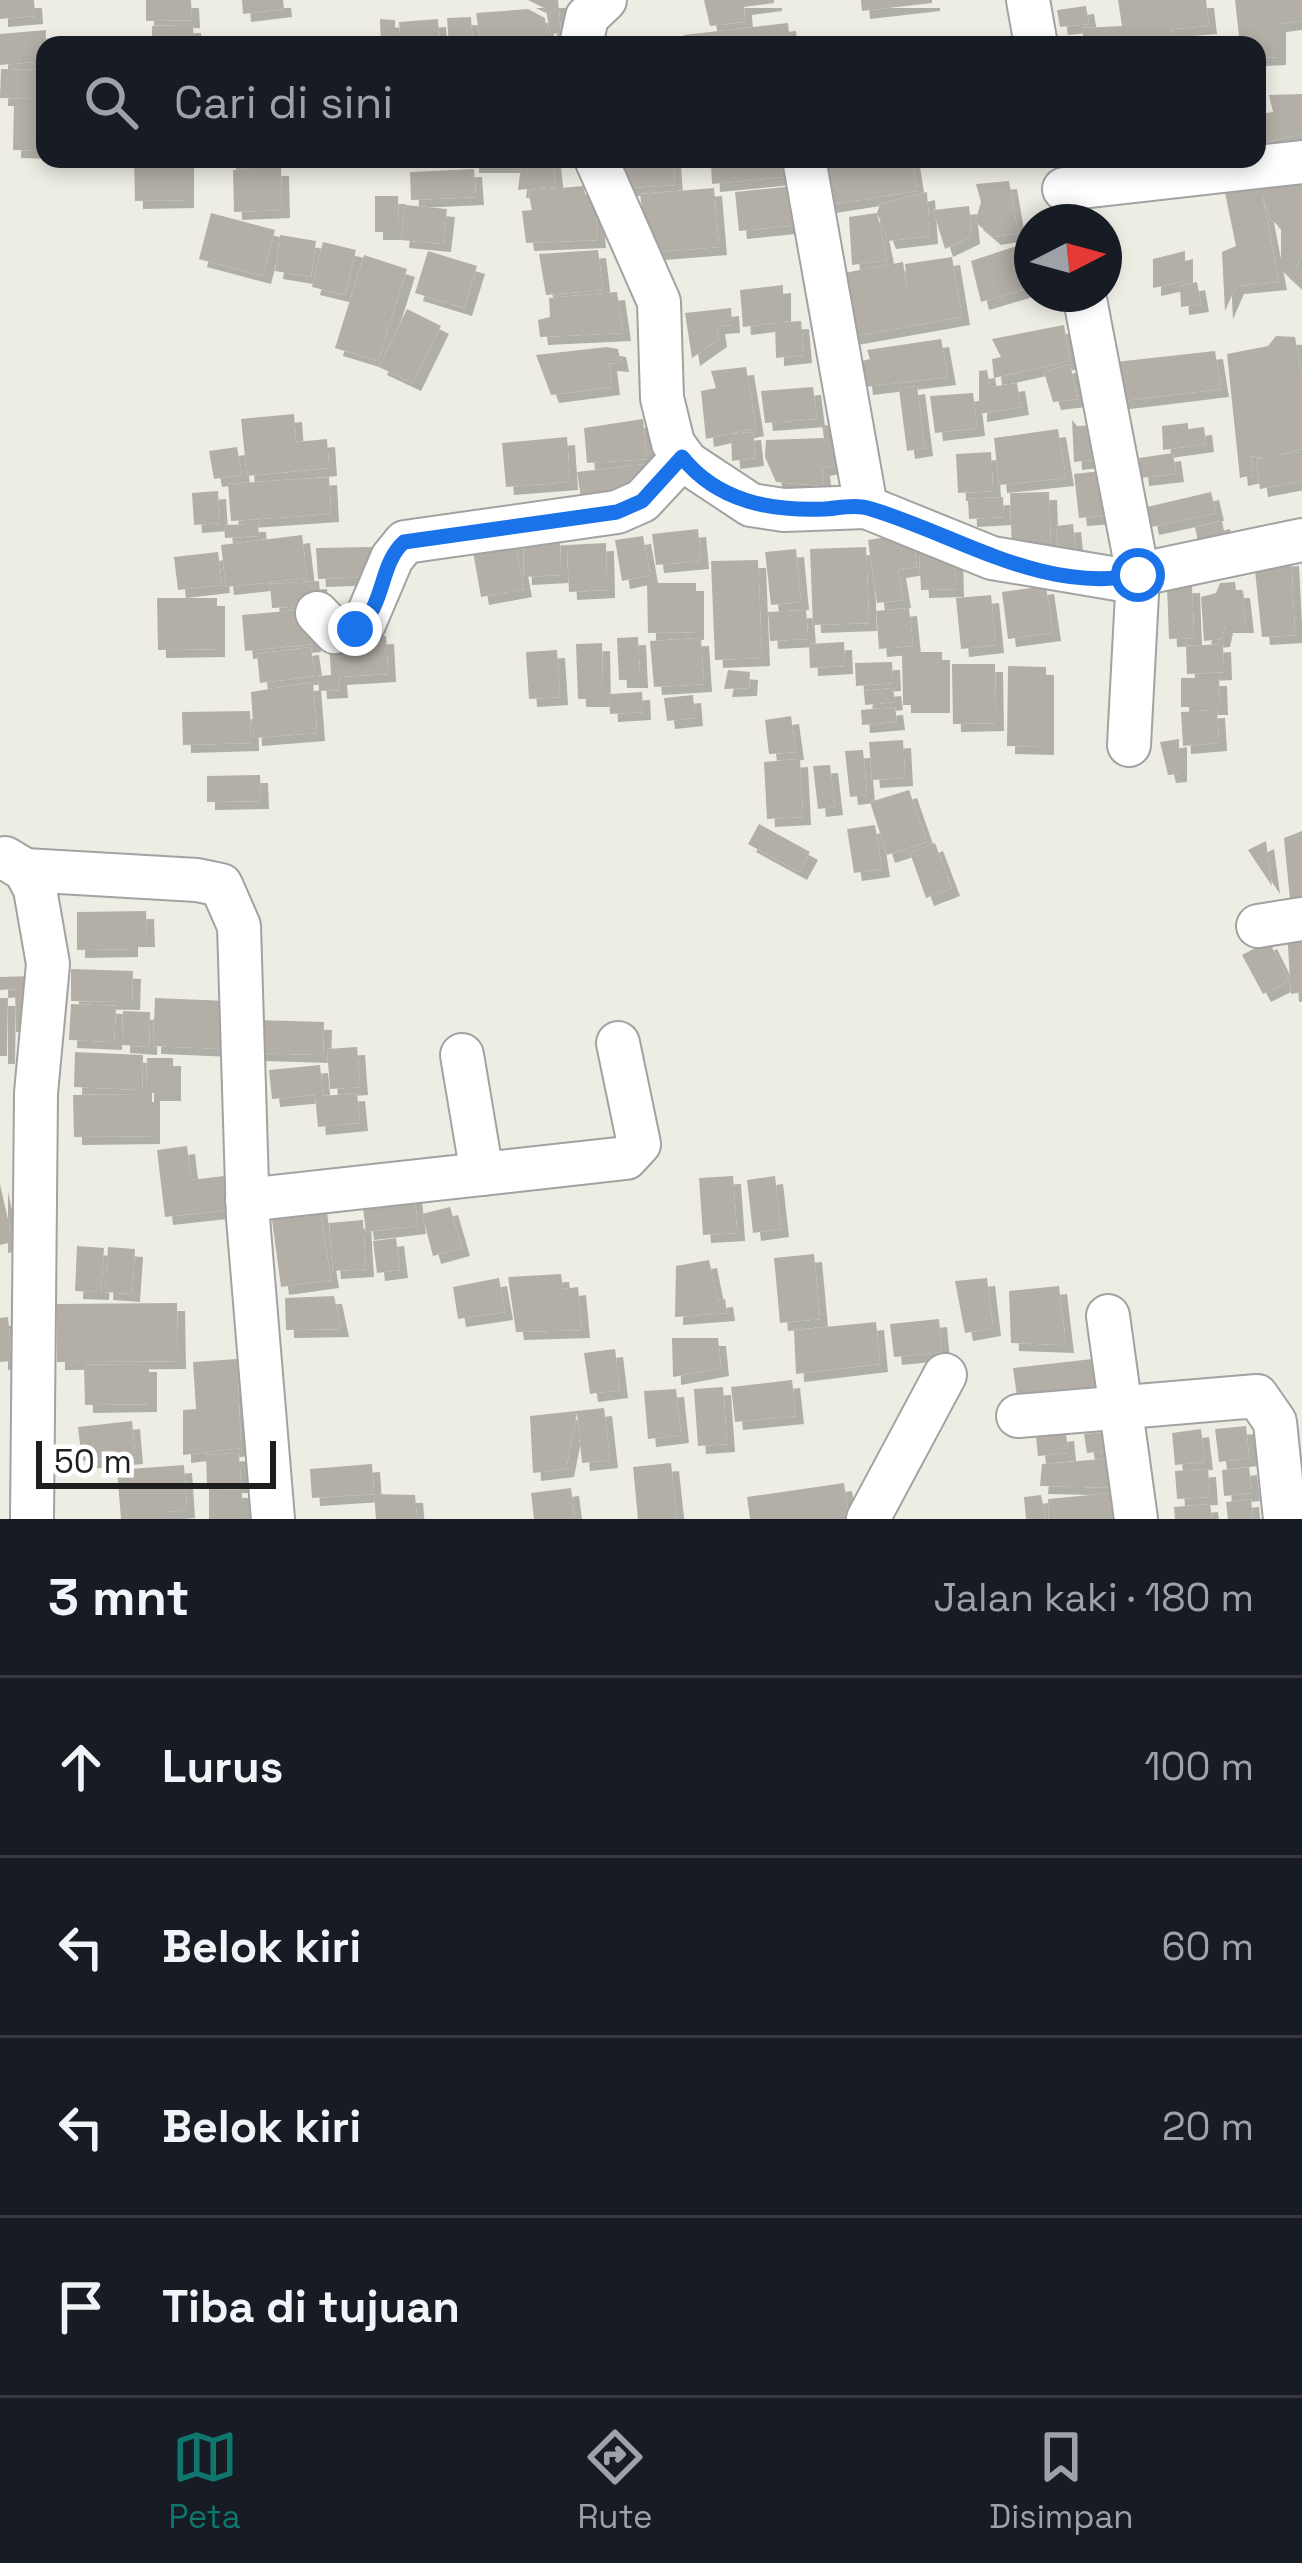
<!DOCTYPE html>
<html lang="id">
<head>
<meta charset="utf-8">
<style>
	body { margin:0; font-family:"Space Grotesk",sans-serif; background:#242831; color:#f1f3f6 }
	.compass { position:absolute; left:1014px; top:204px; width:108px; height:108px; border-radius:50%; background:#171b24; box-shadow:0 6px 18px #0003; rotate:84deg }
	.scale { position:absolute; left:36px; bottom:30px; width:240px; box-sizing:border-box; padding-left:12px; border:6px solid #1e1e1e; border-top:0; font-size:33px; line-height:42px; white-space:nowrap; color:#1e1e1e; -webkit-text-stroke:9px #fff; paint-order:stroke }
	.stop { position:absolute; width:36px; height:36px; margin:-27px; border:9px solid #1a73e8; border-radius:50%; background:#fff }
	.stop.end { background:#1a73e8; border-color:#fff; box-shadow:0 3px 12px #0008 }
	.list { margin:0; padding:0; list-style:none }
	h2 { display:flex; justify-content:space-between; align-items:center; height:156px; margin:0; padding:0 48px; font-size:51px }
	h2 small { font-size:39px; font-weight:400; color:#9ea1a6 }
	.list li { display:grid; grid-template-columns:78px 1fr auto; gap:36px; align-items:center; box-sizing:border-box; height:180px; padding:0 48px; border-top:3px solid #363941 }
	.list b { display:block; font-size:45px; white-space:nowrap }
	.list em { font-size:39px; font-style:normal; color:#9ea1a6 }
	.icon { flex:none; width:66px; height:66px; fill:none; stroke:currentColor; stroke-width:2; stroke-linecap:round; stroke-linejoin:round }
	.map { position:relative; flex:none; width:1302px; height:1519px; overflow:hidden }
	.search { position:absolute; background:#171b24; box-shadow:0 6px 18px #0003; left:36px; right:36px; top:36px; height:132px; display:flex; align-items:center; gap:30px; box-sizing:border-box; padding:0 42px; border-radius:24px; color:#9ea1a6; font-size:45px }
	.sheet { height:876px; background:#171b24 }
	nav { display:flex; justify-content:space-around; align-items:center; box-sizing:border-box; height:168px; border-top:3px solid #363941; background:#171b24; font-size:33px; color:#9ea1a6 }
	nav a { display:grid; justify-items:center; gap:6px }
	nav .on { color:#0f766e }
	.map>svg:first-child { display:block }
	.building { fill:#b3afa7; filter:url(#shadow) }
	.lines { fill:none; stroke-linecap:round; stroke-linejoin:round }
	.minor-casing { stroke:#a2a2a2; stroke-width:46 }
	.minor { stroke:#fff; stroke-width:42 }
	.route { stroke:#1a73e8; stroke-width:15 }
</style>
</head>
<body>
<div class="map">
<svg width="1302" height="1519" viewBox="0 0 1302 1519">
	<defs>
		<filter id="shadow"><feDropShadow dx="8" dy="8" stdDeviation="0" flood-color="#0004"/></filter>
	</defs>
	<rect width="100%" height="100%" fill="#eeede4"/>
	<g class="building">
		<polygon points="0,0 34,0 35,16 0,19"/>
		<polygon points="146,0 191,0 192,20 146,21"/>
		<polygon points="242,0 283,0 284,9 243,14"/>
		<polygon points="528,0 558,0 561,33 550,34 546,9"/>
		<polygon points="704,0 774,0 774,3 744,7 745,22 710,26"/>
		<polygon points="861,0 932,0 932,3 862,11"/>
		<polygon points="1118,0 1206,0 1209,26 1171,29 1173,45 1084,45 1082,28 1122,26"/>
		<polygon points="1235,0 1302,0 1302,21 1278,24 1278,57 1257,58 1257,45 1240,45"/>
		<polygon points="1086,6 1089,24 1060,27 1057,10"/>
		<polygon points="528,9 545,18 547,37 558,36 558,45 481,45 476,13"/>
		<polygon points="471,17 473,45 449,45 447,18"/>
		<polygon points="380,19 395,20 395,45 381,45"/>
		<polygon points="438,19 440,45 401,45 399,22"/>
		<polygon points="788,23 790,45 686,45 684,35"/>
		<polygon points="193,25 194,45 152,45 152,26"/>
		<polygon points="46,30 45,61 0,65 0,34"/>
		<polygon points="1,69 45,70 45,99 0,98"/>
		<polygon points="1302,94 1302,134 1257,144 1257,114 1273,112 1269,95"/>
		<polygon points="14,104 45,104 45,151 13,150"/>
		<polygon points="134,159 186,159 186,200 135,201"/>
		<polygon points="228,159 270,159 270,168 281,168 282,210 234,212 233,170 265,167 228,168"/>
		<polygon points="471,159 553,160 556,186 518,190 521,165 471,165"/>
		<polygon points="608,159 673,159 675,185 612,189"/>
		<polygon points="718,159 785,159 785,177 712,184 711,163"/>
		<polygon points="808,159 912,159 917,191 815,207"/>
		<polygon points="1302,167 1302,254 1295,270 1302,270 1302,289 1281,270 1281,228 1270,219 1262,194 1279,282 1236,286 1225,311 1222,252 1236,246 1223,183"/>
		<polygon points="474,169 476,197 411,200 410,172"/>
		<polygon points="1009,181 1018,233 993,237 975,222 981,202 976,184"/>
		<polygon points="583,186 586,197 594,197 598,240 526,243 522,211 532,210 528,191"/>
		<polygon points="795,186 798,225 739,231 735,192"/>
		<polygon points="714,188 719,247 657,252 647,246 640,194"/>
		<polygon points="927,192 930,236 888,241 877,213 887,260 852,265 849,217 877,213 880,204"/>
		<polygon points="375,196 398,196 399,232 375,232"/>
		<polygon points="405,205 447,209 443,244 401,240"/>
		<polygon points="969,206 972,236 945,249 933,210"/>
		<polygon points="211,213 275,230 263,276 199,259"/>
		<polygon points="280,235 316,241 311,277 275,271"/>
		<polygon points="1032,241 1032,287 981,302 971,261"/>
		<polygon points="323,242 356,250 345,295 312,287"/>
		<polygon points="598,250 603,290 546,295 539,254"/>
		<polygon points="428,251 477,266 464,308 415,293"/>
		<polygon points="1185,251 1185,281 1153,288 1153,259"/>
		<polygon points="364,255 407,269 378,361 335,348"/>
		<polygon points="952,257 962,317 844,338 833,275 903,262 907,289 905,264"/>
		<polygon points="1197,282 1201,304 1181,307 1180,286"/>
		<polygon points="783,285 783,322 801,321 804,355 776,358 775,323 743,327 740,290"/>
		<polygon points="617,292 623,333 540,337 538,320 550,317 549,298"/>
		<polygon points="731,308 732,325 717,326 719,339 692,358 685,313"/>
		<polygon points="407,309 441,326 413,383 379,367"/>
		<polygon points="1064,325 1070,361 994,378 992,359 1001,357 992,339"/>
		<polygon points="1276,336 1295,337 1302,378 1302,449 1277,455 1302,452 1302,481 1260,489 1256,459 1264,458 1251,456 1253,475 1240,478 1227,354 1268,346"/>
		<polygon points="941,339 948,377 865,387 862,361 870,359 867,350"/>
		<polygon points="607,347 618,349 621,364 609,363 612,387 551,395 536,355"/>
		<polygon points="1215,351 1221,389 1114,402 1106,363"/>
		<polygon points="1070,364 1078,399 1053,402 1044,372"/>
		<polygon points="746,367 756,428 706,439 701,391 716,388 711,371"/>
		<polygon points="987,370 990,387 1017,383 1021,407 979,414 979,371"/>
		<polygon points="917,386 925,448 907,451 899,389"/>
		<polygon points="813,387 817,419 765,423 761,391"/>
		<polygon points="973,393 977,428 935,433 930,396"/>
		<polygon points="294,414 296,442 327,439 329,468 247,476 241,419"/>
		<polygon points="643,419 647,459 587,463 584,428"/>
		<polygon points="1072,420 1077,426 1100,425 1101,459 1074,462"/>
		<polygon points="1188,423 1188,429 1204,427 1206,444 1163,450 1162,426"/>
		<polygon points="822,425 836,426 840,464 822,468 824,486 776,482 765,457 766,440 824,438"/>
		<polygon points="1058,429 1066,478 999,485 994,438"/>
		<polygon points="753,432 756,458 732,461 731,434"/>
		<polygon points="567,437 570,482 506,487 502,443"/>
		<polygon points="237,447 242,475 214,479 209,451"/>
		<polygon points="991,452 993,491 958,493 956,454"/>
		<polygon points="1173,453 1176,474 1141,478 1139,458"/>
		<polygon points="645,464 648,487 583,511 577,472"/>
		<polygon points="1101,471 1106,516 1079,518 1074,474"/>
		<polygon points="329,477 331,514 231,521 228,484"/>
		<polygon points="218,491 220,523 194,525 192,493"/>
		<polygon points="1049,492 1051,550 1012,551 1010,493"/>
		<polygon points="1211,492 1216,513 1151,527 1147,507"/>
		<polygon points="1003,497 1004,517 969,519 968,499"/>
		<polygon points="1222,521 1226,541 1199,546 1195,527"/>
		<polygon points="258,524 259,536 225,538 224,525"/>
		<polygon points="1073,524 1077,561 1059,562 1056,526"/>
		<polygon points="698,529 701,561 656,565 652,534"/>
		<polygon points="912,533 917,567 898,570 903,600 877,603 868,540"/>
		<polygon points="302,535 307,578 226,587 221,545"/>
		<polygon points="643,536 650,575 622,581 615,540"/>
		<polygon points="514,537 524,589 481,597 472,546"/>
		<polygon points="560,537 561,575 524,577 523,539"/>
		<polygon points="606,543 607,590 569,592 567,545"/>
		<polygon points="372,547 372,577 318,579 316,548"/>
		<polygon points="866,547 869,623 813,625 810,549"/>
		<polygon points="796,549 801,602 771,605 765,552"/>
		<polygon points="955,549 956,589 921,590 919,551"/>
		<polygon points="218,552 222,585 178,590 174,557"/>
		<polygon points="1291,558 1295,635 1262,637 1254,561"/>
		<polygon points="758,560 762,658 715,660 711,561"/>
		<polygon points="319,581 321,605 272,608 270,584"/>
		<polygon points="1235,582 1236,590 1242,590 1246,625 1225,625 1222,639 1204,641 1201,597 1216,593 1220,583"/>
		<polygon points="647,583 696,583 696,632 648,633"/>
		<polygon points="1192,585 1194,638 1169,639 1167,586"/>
		<polygon points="1046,586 1053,633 1008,639 1002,592"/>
		<polygon points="991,595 996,645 961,649 956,598"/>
		<polygon points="157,598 217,598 217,649 158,650"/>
		<polygon points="909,608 913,646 879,649 876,611"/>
		<polygon points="310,609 313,644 245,651 242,615"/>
		<polygon points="806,610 808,639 770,641 768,612"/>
		<polygon points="386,636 388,674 339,677 340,690 319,691 318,676 331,675 329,639"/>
		<polygon points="638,637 640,680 619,680 617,638"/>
		<polygon points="701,638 704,684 654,687 650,641"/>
		<polygon points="844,642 845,666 810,668 809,644"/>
		<polygon points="602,643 603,699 578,699 576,644"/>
		<polygon points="1223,644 1224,672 1187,674 1186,646"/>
		<polygon points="311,647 315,676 260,683 257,654"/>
		<polygon points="557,650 560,697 529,699 526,652"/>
		<polygon points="902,652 942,652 942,705 903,705"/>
		<polygon points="892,662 893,683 856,686 855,663"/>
		<polygon points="952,664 995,664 996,723 953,724"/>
		<polygon points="1008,666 1046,667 1046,747 1007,746"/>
		<polygon points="728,670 750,672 749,688 724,689"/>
		<polygon points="1181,678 1219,678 1220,707 1181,707"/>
		<polygon points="313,682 317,733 254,738 251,692"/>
		<polygon points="893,688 895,702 865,705 864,691"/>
		<polygon points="642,692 643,712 610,714 609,694"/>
		<polygon points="693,695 695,718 667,721 664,698"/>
		<polygon points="895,707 897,722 862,725 861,710"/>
		<polygon points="1217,710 1219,743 1183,746 1181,712"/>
		<polygon points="250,711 251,743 183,745 182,712"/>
		<polygon points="791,716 796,752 769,754 765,720"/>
		<polygon points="1179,739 1179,774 1168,775 1160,742"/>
		<polygon points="903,740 905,778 872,780 869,742"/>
		<polygon points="863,750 867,795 850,797 845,751"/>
		<polygon points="800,759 803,817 767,819 764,762"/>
		<polygon points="830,765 835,807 818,809 813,766"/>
		<polygon points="260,775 261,801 207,802 207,776"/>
		<polygon points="909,790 927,842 887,855 870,802"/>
		<polygon points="759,824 810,852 799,872 748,844"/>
		<polygon points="875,825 882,869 854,873 847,829"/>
		<polygon points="1302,831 1302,909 1291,910 1284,838"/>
		<polygon points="1266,841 1272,886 1248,850"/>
		<polygon points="935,843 952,888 926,898 910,853"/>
		<polygon points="146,911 147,939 130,939 130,949 77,950 77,912"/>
		<polygon points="1302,931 1302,992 1291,994 1287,932"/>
		<polygon points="1269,941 1289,981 1263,994 1242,955"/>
		<polygon points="71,969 133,971 132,1002 71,1001"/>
		<polygon points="32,976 33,1031 16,1032 15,989 0,990 0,977"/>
		<polygon points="0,998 8,998 7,1056 0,1056"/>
		<polygon points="155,998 227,1001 225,1049 153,1046"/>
		<polygon points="71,1004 116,1006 114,1042 69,1040"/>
		<polygon points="123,1011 150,1012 149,1047 122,1045"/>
		<polygon points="256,1020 324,1022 323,1055 256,1053"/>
		<polygon points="357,1047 360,1087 330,1089 327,1049"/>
		<polygon points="75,1052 143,1055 142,1090 74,1087"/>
		<polygon points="147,1058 173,1058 173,1093 152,1093 152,1136 74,1137 73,1095 146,1094"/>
		<polygon points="320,1065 323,1096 357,1093 360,1123 318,1127 315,1095 272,1099 269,1070"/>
		<polygon points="187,1146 191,1180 224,1176 228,1210 165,1217 157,1150"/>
		<polygon points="733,1176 737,1233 703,1235 699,1178"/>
		<polygon points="775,1176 781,1229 753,1233 747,1180"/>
		<polygon points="0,1184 13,1242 0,1245"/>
		<polygon points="414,1194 418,1226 366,1232 362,1200"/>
		<polygon points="319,1205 331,1280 281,1287 271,1212"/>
		<polygon points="450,1207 462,1248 433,1256 422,1214"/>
		<polygon points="363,1220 366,1269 333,1271 329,1223"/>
		<polygon points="396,1238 400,1270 377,1273 373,1241"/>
		<polygon points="77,1246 104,1248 101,1292 75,1291"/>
		<polygon points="108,1247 135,1249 132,1294 105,1292"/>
		<polygon points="814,1254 820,1319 780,1323 774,1258"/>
		<polygon points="709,1260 717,1300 725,1299 727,1313 675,1317 676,1266"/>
		<polygon points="561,1274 563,1289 578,1287 582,1330 516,1332 508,1277"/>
		<polygon points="499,1278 505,1312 458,1319 453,1287"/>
		<polygon points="987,1278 993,1328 965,1333 955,1281"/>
		<polygon points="1059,1286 1066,1345 1011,1343 1009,1291"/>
		<polygon points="334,1296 341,1329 286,1330 285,1298"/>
		<polygon points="177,1303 178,1361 57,1362 57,1304"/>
		<polygon points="8,1317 12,1361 0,1362 0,1318"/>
		<polygon points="939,1319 942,1352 894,1357 890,1324"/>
		<polygon points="876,1322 880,1364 796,1374 794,1330"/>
		<polygon points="672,1338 718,1338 721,1368 673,1377"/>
		<polygon points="615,1349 620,1390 590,1394 584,1353"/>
		<polygon points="1110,1357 1113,1404 1019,1410 1013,1368"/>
		<polygon points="237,1359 241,1448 183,1455 183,1410 196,1409 193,1362"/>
		<polygon points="149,1364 149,1404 85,1405 84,1365"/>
		<polygon points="792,1380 796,1416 735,1422 731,1387"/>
		<polygon points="723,1387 727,1444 698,1446 694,1389"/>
		<polygon points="676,1389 681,1435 648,1439 644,1391"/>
		<polygon points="604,1408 610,1460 582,1463 577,1413 566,1469 533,1473 530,1416"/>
		<polygon points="132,1421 135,1456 82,1461 78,1427"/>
		<polygon points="1246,1426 1249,1458 1219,1462 1215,1429"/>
		<polygon points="1201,1429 1205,1462 1175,1465 1172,1433"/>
		<polygon points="1123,1430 1125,1449 1087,1453 1084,1434"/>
		<polygon points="1066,1433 1068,1453 1038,1456 1036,1437"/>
		<polygon points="239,1453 241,1485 207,1486 206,1455"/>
		<polygon points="1126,1457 1127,1488 1040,1486 1042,1464"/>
		<polygon points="671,1463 677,1519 638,1519 633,1467"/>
		<polygon points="372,1464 374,1494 312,1498 310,1469"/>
		<polygon points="184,1465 187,1510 165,1512 165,1519 121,1519 117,1470"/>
		<polygon points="1249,1467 1252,1493 1224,1496 1222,1470"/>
		<polygon points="1208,1469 1210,1497 1177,1499 1175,1471"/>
		<polygon points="844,1483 849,1519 750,1519 747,1497"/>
		<polygon points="571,1488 575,1519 534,1519 531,1493"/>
		<polygon points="209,1489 242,1490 242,1519 209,1519"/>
		<polygon points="1122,1492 1124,1519 1049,1519 1048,1499"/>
		<polygon points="374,1494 415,1495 417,1519 376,1519"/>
		<polygon points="1041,1495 1046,1519 1026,1519 1024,1497"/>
		<polygon points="1251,1499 1253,1519 1228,1519 1226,1502"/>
		<polygon points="1210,1504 1212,1519 1175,1519 1174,1507"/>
	</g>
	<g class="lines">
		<defs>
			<g id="minor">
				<polyline points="1028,0 1036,45"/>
				<polyline points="581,45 587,17 605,0"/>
				<polyline points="596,159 659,302 662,398 673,443 686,462 751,505 784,510 866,507 992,558 1117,579 1302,540"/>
				<polyline points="804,159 866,507"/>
				<polyline points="1064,189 1302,162"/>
				<polyline points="1084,294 1138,575 1129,745"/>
				<polyline points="317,613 335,632 364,624 392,558 405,542 617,512 642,501 683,457"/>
				<polyline points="5,858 25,870 35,889 48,964 36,1093 32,1519"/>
				<polyline points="25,870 197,880 221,885 239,926 248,1218 273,1519"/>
				<polyline points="1258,926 1302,919"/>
				<polyline points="462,1055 482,1174"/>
				<polyline points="247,1200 626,1158 639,1144 618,1043"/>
				<polyline points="1108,1316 1136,1519"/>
				<polyline points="1018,1416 1257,1396 1275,1422 1285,1519"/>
				<polyline points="868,1519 945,1375"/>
			</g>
		</defs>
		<use href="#minor" class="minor-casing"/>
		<use href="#minor" class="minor"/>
	</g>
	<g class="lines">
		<path class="route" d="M355 629C386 609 378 565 404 542L617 512 642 501 682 457C718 502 771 511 824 509 839 508 857 504 871 509 958 535 1042 594 1138 575"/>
	</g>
</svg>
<svg class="compass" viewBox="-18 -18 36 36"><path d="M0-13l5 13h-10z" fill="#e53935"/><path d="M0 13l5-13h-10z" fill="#9ea1a6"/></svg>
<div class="scale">50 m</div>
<div class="stop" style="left:1138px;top:575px"></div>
<div class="stop end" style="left:355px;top:629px"></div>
<div class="search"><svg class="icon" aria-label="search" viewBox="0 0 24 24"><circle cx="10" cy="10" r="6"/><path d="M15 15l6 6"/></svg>Cari di sini</div>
</div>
<section class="sheet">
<h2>3 mnt<small>Jalan kaki · 180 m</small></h2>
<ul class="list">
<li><svg class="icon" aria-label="ahead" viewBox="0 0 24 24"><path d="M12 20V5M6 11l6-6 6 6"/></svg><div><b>Lurus</b></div><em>100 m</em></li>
<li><svg class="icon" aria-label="left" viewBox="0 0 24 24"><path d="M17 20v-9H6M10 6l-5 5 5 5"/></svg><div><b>Belok kiri</b></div><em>60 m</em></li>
<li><svg class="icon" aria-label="left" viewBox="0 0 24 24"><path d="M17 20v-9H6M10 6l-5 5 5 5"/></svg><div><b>Belok kiri</b></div><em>20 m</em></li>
<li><svg class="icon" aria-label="arrive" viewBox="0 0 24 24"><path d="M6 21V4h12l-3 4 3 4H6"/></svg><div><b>Tiba di tujuan</b></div></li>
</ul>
</section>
<nav>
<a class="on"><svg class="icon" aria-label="map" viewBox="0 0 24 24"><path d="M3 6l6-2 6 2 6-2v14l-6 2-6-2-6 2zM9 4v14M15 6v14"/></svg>Peta</a>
<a><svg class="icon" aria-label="directions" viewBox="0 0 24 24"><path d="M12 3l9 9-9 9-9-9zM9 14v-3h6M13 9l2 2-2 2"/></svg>Rute</a>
<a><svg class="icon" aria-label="saved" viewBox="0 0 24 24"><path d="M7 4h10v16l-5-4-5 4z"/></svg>Disimpan</a>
</nav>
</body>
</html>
